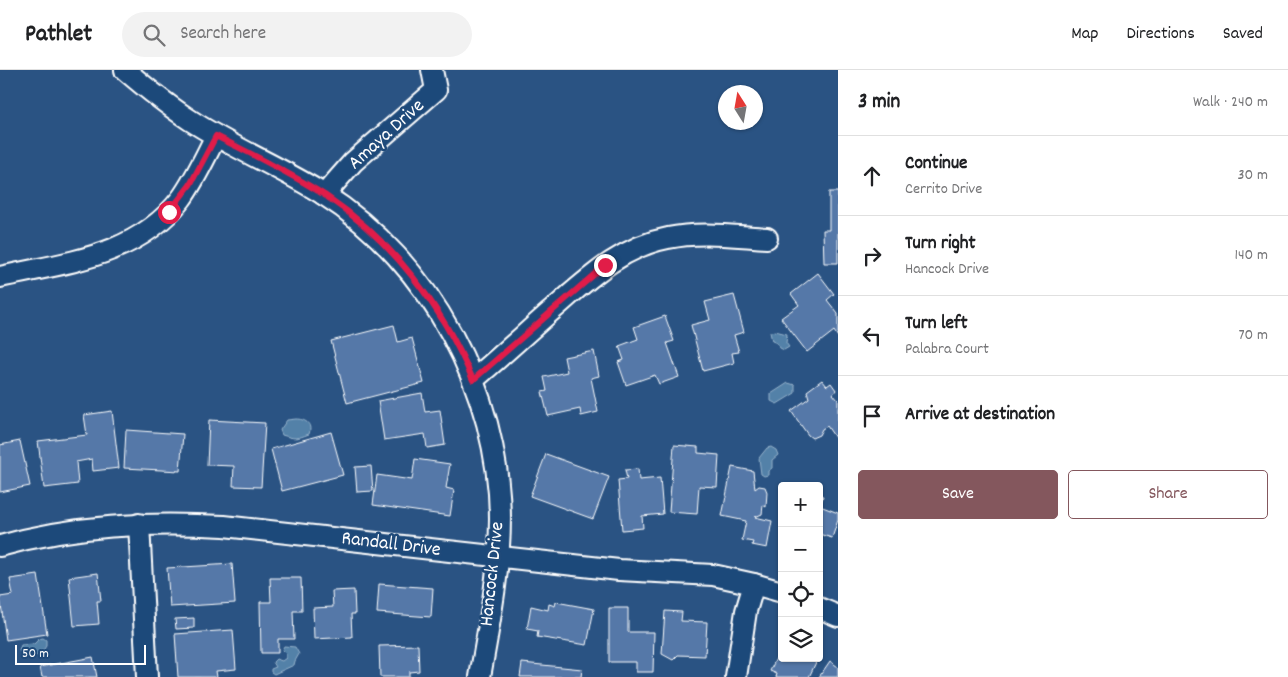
<!DOCTYPE html>
<html lang="en">
<head>
<meta charset="utf-8">
<style>
	body { margin:0; font-family:Dekko,sans-serif; background:#f2f2f2; color:#202124 }
	.controls { position:absolute; right:15px; bottom:15px; display:grid; overflow:hidden; border-radius:5px; box-shadow:0 1px 4px #0004 }
	.controls button { width:45px; height:45px; display:grid; place-items:center; padding:0; border:0; border-bottom:1px solid #e0e0e0; background:#fff; color:#202124; font:25px sans-serif }
	.compass { position:absolute; left:718px; top:15px; width:45px; height:45px; border-radius:50%; background:#fff; box-shadow:0 1px 4px #0004; rotate:349deg }
	.scale { position:absolute; left:15px; bottom:12px; width:131px; box-sizing:border-box; padding-left:5px; border:2px solid #fff; border-top:0; font-size:14px; line-height:18px; white-space:nowrap; color:#fff; -webkit-text-stroke:4px #1f4a7a; paint-order:stroke }
	.stop { position:absolute; width:15px; height:15px; margin:-11px; border:4px solid #e11d48; border-radius:50%; background:#fff }
	.stop.end { background:#e11d48; border-color:#fff; box-shadow:0 1px 5px #0008 }
	.list { margin:0; padding:0; list-style:none }
	h2 { display:flex; justify-content:space-between; align-items:center; height:65px; margin:0; padding:0 20px; font-size:21px }
	h2 small { font-size:16px; font-weight:400; color:#757577 }
	.list li { display:grid; grid-template-columns:32px 1fr auto; gap:15px; align-items:center; box-sizing:border-box; height:80px; padding:0 20px; border-top:1px solid #e0e0e0 }
	.list b { display:block; font-size:19px; white-space:nowrap }
	.list p { margin:0; font-size:16px; white-space:nowrap; color:#757577 }
	.list em { font-size:16px; font-style:normal; color:#757577 }
	.actions { display:flex; gap:10px; padding:15px 20px }
	.actions a { flex:1; padding:11px 0; border:1px solid #84575d; border-radius:5px; text-align:center; font-size:18px; color:#84575d }
	.actions .main { background:#84575d; color:#fff }
	.icon { flex:none; width:28px; height:28px; fill:none; stroke:currentColor; stroke-width:2; stroke-linecap:round; stroke-linejoin:round }
	.map { position:relative; flex:none; width:838px; height:607px; overflow:hidden }
	header { display:flex; align-items:center; gap:30px; box-sizing:border-box; height:70px; padding:0 25px; background:#fff; border-bottom:1px solid #e0e0e0 }
	header strong { font-size:24px }
	nav { display:flex; gap:28px; margin-inline-start:auto; font-size:18px }
	.search { width:350px; height:45px; background:#f2f2f2; display:flex; align-items:center; gap:12px; box-sizing:border-box; padding:0 18px; border-radius:28px; color:#757577; font-size:19px }
	main { display:flex }
	aside { flex:1; background:#fff }
	.map>svg:first-child { display:block }
	.water { fill:#5281a8; stroke:#97b3cb }
	.building { fill:#5478a8; stroke:#fff }
	.lines { fill:none; stroke-linecap:round; stroke-linejoin:round }
	.street-casing { stroke:#fff; stroke-width:24 }
	.street { stroke:#1f4a7a; stroke-width:20 }
	.route { stroke:#e11d48; stroke-width:6 }
	.labels { text-anchor:middle; dominant-baseline:central; stroke-width:5; stroke-linejoin:round; paint-order:stroke }
	.street-label { font-size:20px; fill:#fff; stroke:#1f4a7a }
</style>
</head>
<body>
<header>
<strong>Pathlet</strong>
<div class="search"><svg class="icon" aria-label="search" viewBox="0 0 24 24"><circle cx="10" cy="10" r="6"/><path d="M15 15l6 6"/></svg>Search here</div>
<nav><a>Map</a><a>Directions</a><a>Saved</a></nav>
</header>
<main>
<div class="map">
<svg width="838" height="607" viewBox="0 0 838 607">
	<rect width="100%" height="100%" fill="#2a5383"/>
	<filter id="ink" filterUnits="userSpaceOnUse"><feTurbulence type="fractalNoise" baseFrequency=".02" numOctaves="2"/><feDisplacementMap in="SourceGraphic" scale="10" xChannelSelector="R" yChannelSelector="G"/><feConvolveMatrix kernelMatrix="1 2 1 2 8 2 1 2 1" color-interpolation-filters="sRGB"/></filter>
	<g filter="url(#ink)">
		<g class="water">
			<polygon points="775,261 787,264 786,273 789,277 784,280 780,278 777,273 772,271 770,262"/>
			<polygon points="788,313 795,315 795,323 777,334 771,331 771,324"/>
			<path d="M296 349C304 349 313 353 309 364 296 369 295 369 282 365L280 360 287 350Z"/>
			<polygon points="771,377 776,380 778,385 772,390 772,398 768,401 768,405 764,406 761,404 759,388 767,378"/>
			<polygon points="43,568 46,570 46,576 40,585 30,586 19,581 21,575 34,574 39,569"/>
			<polygon points="284,576 295,577 299,584 295,591 294,595 274,604 271,602 271,599 276,597 273,592 276,589 282,591 286,588 286,584 282,580"/>
		</g>
		<g class="building">
			<polygon points="829,122 838,122 838,193 824,193 823,160 829,160"/>
			<polygon points="818,203 834,224 827,230 838,244 838,267 834,261 807,282 781,248 799,235 791,224"/>
			<polygon points="734,225 744,262 734,265 739,282 732,283 734,293 703,301 691,255 710,250 705,232"/>
			<polygon points="665,246 674,271 667,273 679,307 659,314 655,305 626,315 618,292 624,290 619,276 638,269 634,257"/>
			<polygon points="394,255 398,272 412,268 424,313 347,333 331,271"/>
			<polygon points="594,281 599,306 591,308 598,342 581,346 580,339 548,346 542,322 547,321 544,307 567,302 564,287"/>
			<polygon points="822,310 827,316 831,313 836,320 833,324 838,330 838,372 827,356 822,359 819,365 812,368 808,365 791,341 809,328 807,321"/>
			<polygon points="422,323 425,342 440,340 445,375 427,378 425,364 384,370 378,331"/>
			<polygon points="112,341 119,398 93,401 92,389 76,392 78,414 44,418 38,371 87,365 84,345"/>
			<polygon points="209,350 265,353 261,417 233,416 234,396 207,395"/>
			<polygon points="126,360 183,364 180,401 124,398"/>
			<polygon points="331,362 343,405 282,421 271,379"/>
			<polygon points="20,371 30,416 0,422 0,375"/>
			<polygon points="674,375 698,377 698,383 719,385 717,417 699,416 697,444 669,442"/>
			<polygon points="546,384 609,407 593,449 530,426"/>
			<polygon points="415,389 450,394 446,418 454,420 450,446 373,435 377,405 412,410"/>
			<polygon points="371,396 373,421 357,422 355,397"/>
			<polygon points="732,397 753,401 755,419 759,416 765,417 767,422 766,437 763,435 762,444 755,447 772,451 767,478 752,475 753,472 742,470 746,451 722,446"/>
			<polygon points="638,399 639,410 660,408 663,444 642,446 643,458 622,460 618,410 627,409 625,400"/>
			<polygon points="819,425 823,426 820,436 838,443 838,450 832,468 819,464"/>
			<polygon points="232,494 235,533 170,537 167,498"/>
			<polygon points="98,503 101,531 97,531 99,554 74,556 69,507"/>
			<polygon points="38,505 47,564 6,570 0,527 13,525 10,509"/>
			<polygon points="270,508 301,508 302,541 293,541 294,569 278,569 278,583 261,583 260,532 271,532"/>
			<polygon points="379,514 433,518 431,547 377,543"/>
			<polygon points="354,520 355,544 351,544 352,567 314,569 313,538 333,537 332,521"/>
			<polygon points="556,532 594,539 587,575 537,567 538,561 527,559 531,536 548,540 549,534 555,536"/>
			<polygon points="609,538 628,538 628,562 654,562 653,602 636,602 636,592 609,592"/>
			<polygon points="665,541 682,542 681,551 707,552 705,586 678,585 673,590 662,584"/>
			<polygon points="194,548 194,558 176,559 175,549"/>
			<polygon points="233,560 236,599 216,601 217,607 178,607 175,564"/>
			<polygon points="418,575 419,601 409,602 409,607 380,607 379,576"/>
			<polygon points="782,576 782,588 818,588 809,607 776,607 777,604 770,601"/>
			<polygon points="93,587 97,607 42,607 40,597"/>
			<polygon points="830,591 838,597 838,607 819,607"/>
			<polygon points="522,593 582,599 581,607 520,607"/>
		</g>
		<g class="lines">
			<defs>
				<g id="street">
					<path d="M125 0C146 18 167 35 190 50 233 78 280 97 323 124 431 192 499 322 500 448 500 502 489 554 480 607"/>
					<polyline points="324,125 353,92 436,20 432,0"/>
					<path d="M0 207C67 192 136 187 181 129 195 110 205 87 216 66"/>
					<path d="M473 310C499 288 524 265 550 242 586 211 620 177 668 168 700 161 734 166 767 168"/>
					<polyline points="139,454 147,607"/>
					<path d="M0 476C74 455 147 452 224 456L619 500 713 505 754 514 782 522"/>
					<polyline points="819,538 838,546"/>
					<polyline points="736,607 746,541 754,514"/>
				</g>
			</defs>
			<use href="#street" class="street-casing"/>
			<use href="#street" class="street"/>
		</g>
	</g>
	<g class="lines" filter="url(#ink)">
		<path class="route" d="M169 142 190 115 216 66C253 85 291 103 326 126 393 171 442 236 473 310L605 195"/>
	</g>
	<g class="labels">
		<g class="street-label">
			<text transform="translate(387 65) rotate(-42)">Amaya Drive</text>
			<text transform="translate(391 475) rotate(7)">Randall Drive</text>
			<text transform="translate(493 504) rotate(-84)">Hancock Drive</text>
		</g>
	</g>
</svg>
<div class="controls">
<button>+</button>
<button>−</button>
<button><svg class="icon" aria-label="locate" viewBox="0 0 24 24"><circle cx="12" cy="12" r="6"/><path d="M12 2v4M12 18v4M2 12h4M18 12h4"/></svg></button>
<button><svg class="icon" aria-label="layers" viewBox="0 0 24 24"><path d="M12 4l9 5-9 5-9-5zM3 14l9 5 9-5"/></svg></button>
</div>
<svg class="compass" viewBox="-18 -18 36 36"><path d="M0-13l5 13h-10z" fill="#e53935"/><path d="M0 13l5-13h-10z" fill="#757577"/></svg>
<div class="scale">50 m</div>
<div class="stop" style="left:169px;top:142px"></div>
<div class="stop end" style="left:605px;top:195px"></div>
</div>
<aside>
<h2>3 min<small>Walk · 240 m</small></h2>
<ul class="list">
<li><svg class="icon" aria-label="ahead" viewBox="0 0 24 24"><path d="M12 20V5M6 11l6-6 6 6"/></svg><div><b>Continue</b><p>Cerrito Drive</p></div><em>30 m</em></li>
<li><svg class="icon" aria-label="right" viewBox="0 0 24 24"><path d="M7 20v-9h11M14 6l5 5-5 5"/></svg><div><b>Turn right</b><p>Hancock Drive</p></div><em>140 m</em></li>
<li><svg class="icon" aria-label="left" viewBox="0 0 24 24"><path d="M17 20v-9H6M10 6l-5 5 5 5"/></svg><div><b>Turn left</b><p>Palabra Court</p></div><em>70 m</em></li>
<li><svg class="icon" aria-label="arrive" viewBox="0 0 24 24"><path d="M6 21V4h12l-3 4 3 4H6"/></svg><div><b>Arrive at destination</b></div></li>
</ul>
<div class="actions"><a class="main">Save</a><a>Share</a></div>
</aside>
</main>
</body>
</html>
